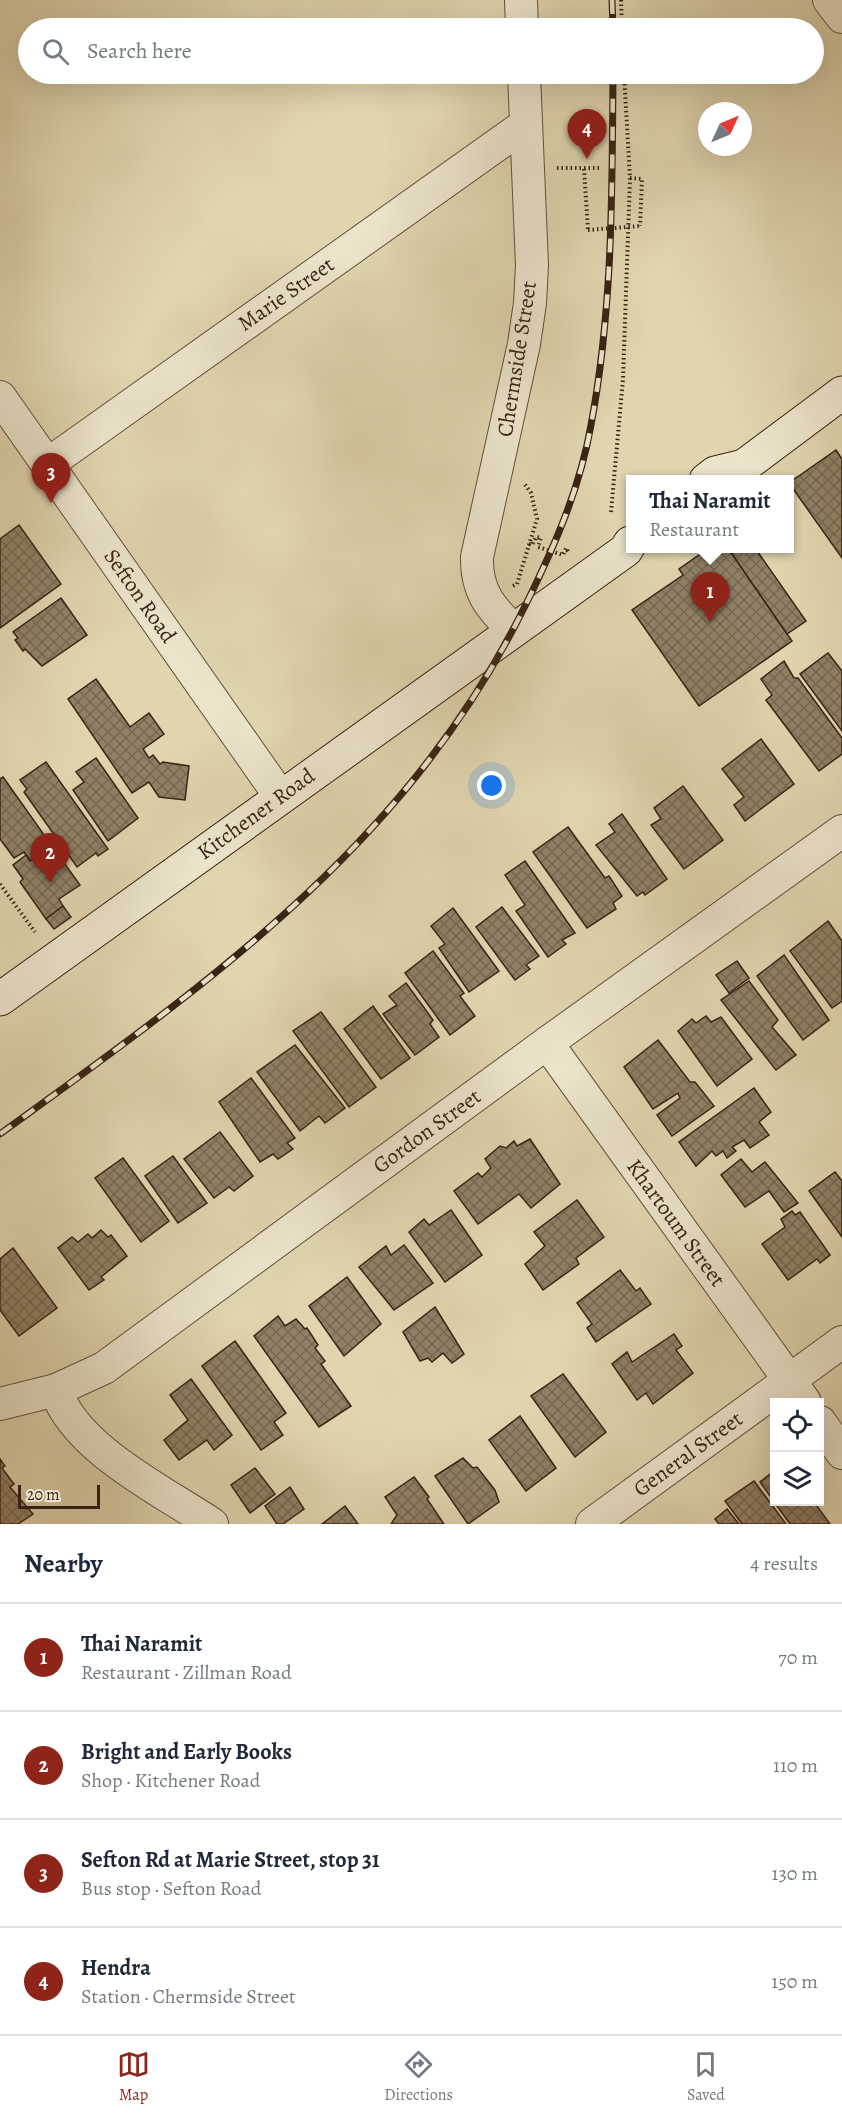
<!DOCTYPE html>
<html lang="en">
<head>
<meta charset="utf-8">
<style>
	body { margin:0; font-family:Alegreya,serif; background:#f6f6f7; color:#1f2937 }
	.controls { position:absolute; right:18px; bottom:18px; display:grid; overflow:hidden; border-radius:0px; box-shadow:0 6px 24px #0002 }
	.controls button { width:54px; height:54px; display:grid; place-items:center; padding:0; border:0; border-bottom:2px solid #e0e1e3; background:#fff; color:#1f2937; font:30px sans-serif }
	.compass { position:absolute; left:698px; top:102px; width:54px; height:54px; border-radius:50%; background:#fff; box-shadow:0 6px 24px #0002; rotate:46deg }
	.scale { position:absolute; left:18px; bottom:15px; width:82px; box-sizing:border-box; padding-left:6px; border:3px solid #392314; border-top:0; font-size:16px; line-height:21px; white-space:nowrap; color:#392314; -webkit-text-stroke:4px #ebe4cb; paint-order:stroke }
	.you { position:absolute; left:492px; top:786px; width:21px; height:21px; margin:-15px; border:4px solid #fff; border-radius:50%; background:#1a73e8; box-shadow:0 0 0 9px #1a73e833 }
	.badge { display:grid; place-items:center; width:39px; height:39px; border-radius:50%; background:#8f2418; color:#fff; font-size:20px; font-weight:700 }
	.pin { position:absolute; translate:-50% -50px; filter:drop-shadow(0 2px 3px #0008) }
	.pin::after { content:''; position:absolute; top:32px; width:21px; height:18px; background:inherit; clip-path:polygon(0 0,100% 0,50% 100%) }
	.popup { position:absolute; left:626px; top:475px; width:168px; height:78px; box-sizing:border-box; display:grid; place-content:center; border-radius:0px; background:#fff; filter:drop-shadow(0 2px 4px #0005); font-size:20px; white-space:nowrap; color:#747a83 }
	.popup b { font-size:22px; color:#1f2937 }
	.popup::after { content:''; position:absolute; left:50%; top:100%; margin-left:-12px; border:12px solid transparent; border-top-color:#fff }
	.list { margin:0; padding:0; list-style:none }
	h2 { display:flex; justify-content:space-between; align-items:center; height:78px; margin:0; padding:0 24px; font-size:26px }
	h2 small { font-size:20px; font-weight:400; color:#747a83 }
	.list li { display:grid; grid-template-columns:39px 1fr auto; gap:18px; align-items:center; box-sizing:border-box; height:108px; padding:0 24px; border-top:2px solid #e0e1e3 }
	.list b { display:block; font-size:22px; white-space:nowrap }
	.list p { margin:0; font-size:20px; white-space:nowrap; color:#747a83 }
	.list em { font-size:20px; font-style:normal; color:#747a83 }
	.icon { flex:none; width:33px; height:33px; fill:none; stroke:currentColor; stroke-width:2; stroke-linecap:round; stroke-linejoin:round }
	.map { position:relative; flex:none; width:842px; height:1524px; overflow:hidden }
	.search { position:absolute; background:#fff; box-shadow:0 6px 24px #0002; left:18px; right:18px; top:18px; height:66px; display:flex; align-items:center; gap:15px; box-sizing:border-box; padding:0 21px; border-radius:33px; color:#747a83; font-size:22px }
	.sheet { height:510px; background:#fff }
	nav { display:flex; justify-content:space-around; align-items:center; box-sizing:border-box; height:84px; border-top:2px solid #e0e1e3; background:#fff; font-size:16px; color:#747a83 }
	nav a { display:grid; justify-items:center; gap:3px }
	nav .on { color:#8f2418 }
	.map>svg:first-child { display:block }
	.building { fill:url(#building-cross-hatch); stroke:#392314; stroke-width:1.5 }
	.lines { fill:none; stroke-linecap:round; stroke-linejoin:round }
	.minor-casing { stroke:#63503b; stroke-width:34 }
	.secondary-casing { stroke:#392314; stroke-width:35 }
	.path { stroke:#392314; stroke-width:4; stroke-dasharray:1.5 3; stroke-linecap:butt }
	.minor { stroke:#ebe4cb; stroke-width:32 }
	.secondary { stroke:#ebe4cb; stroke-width:33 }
	.rail-casing { stroke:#392314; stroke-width:7 }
	.rail { stroke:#ebe4cb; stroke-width:4.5; stroke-dasharray:14; stroke-linecap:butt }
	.path-bridge { stroke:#392314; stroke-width:4; stroke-dasharray:1.5 3; stroke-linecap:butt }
	.labels { text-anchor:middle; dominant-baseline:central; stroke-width:5; stroke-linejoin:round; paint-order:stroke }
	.street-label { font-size:22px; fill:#392314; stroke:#ebe4cb }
</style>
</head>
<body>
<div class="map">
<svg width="842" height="1524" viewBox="0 0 842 1524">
	<defs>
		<pattern id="building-cross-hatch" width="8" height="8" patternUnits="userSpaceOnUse" patternTransform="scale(1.5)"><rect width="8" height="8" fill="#908065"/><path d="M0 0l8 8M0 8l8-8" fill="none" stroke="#776852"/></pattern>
	</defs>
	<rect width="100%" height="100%" fill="#e0d5af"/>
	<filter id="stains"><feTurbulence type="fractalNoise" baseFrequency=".00333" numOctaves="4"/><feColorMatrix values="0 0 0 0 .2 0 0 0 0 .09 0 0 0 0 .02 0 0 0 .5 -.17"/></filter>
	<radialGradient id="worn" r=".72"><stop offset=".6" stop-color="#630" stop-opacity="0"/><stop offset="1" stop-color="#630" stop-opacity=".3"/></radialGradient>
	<g class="building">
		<polygon points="836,450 842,459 842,558 789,483"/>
		<polygon points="19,525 61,584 0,628 0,539"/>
		<polygon points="709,548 728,548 792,641 699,706 632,610 683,575 679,569"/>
		<polygon points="728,548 755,548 806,621 787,634"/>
		<polygon points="61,598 87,635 42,666 25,649 23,651 15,640 18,638 13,632"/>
		<polygon points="828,653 842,671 842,731 800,674"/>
		<polygon points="784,661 794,678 798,678 842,738 842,754 819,771 766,700 772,695 761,679"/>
		<polygon points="96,679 130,727 149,713 164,734 143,749 149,758 153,755 160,764 163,762 189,766 185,800 159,797 149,782 132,793 68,699"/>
		<polygon points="761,739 794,784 745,821 734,805 744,797 722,769"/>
		<polygon points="96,758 138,818 108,841 73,790 84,782 76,772"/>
		<polygon points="46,762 108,849 98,856 96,853 77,867 24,792 27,789 20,780"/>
		<polygon points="3,777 52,846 30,861 24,852 14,858 0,839 0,779"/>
		<polygon points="683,786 723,840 684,869 651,825 661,819 654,808"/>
		<polygon points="622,814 667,879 645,895 643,892 637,896 596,845 615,832 609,824"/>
		<polygon points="568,827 605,878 609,876 622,896 613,903 616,909 587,928 533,852"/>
		<polygon points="52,846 80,885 59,899 63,906 46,919 20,882 23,879 13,865 26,855 30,861"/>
		<polygon points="525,861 575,933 562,940 566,944 548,957 516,911 525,905 505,875"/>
		<polygon points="63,906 71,917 54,929 46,919"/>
		<polygon points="502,907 539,956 526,965 530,969 515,980 476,927"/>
		<polygon points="453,908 499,971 469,992 439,948 445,944 431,926"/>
		<polygon points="828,921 842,941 842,1001 832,1008 790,951"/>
		<polygon points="433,951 464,993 460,996 475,1016 450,1035 405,973"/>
		<polygon points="784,955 829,1020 803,1040 757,976"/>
		<polygon points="737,961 749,978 729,993 716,975"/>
		<polygon points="749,981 778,1020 772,1027 796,1055 776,1070 721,1000"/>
		<polygon points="406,983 433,1020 430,1024 439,1037 415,1055 383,1014 397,1005 389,996"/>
		<polygon points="373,1006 410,1058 381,1079 344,1029"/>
		<polygon points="321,1012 376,1087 349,1107 293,1031"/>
		<polygon points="706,1016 711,1022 721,1017 752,1059 717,1086 678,1031 692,1019 696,1023"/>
		<polygon points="658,1040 690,1082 695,1082 714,1106 672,1136 657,1115 680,1098 678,1093 653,1109 624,1067"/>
		<polygon points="295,1045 345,1108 325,1123 319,1116 300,1131 257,1072"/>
		<polygon points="251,1078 295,1138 287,1143 293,1149 278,1159 273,1154 260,1162 219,1102"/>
		<polygon points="754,1088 771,1112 759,1122 769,1135 750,1148 744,1140 732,1147 736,1151 727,1158 723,1151 716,1156 712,1151 696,1166 679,1142"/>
		<polygon points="220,1132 253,1176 234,1191 229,1187 214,1198 184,1159"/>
		<polygon points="530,1139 560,1184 531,1208 519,1194 478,1224 454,1191 478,1173 482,1177 491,1168 485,1159 500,1146 506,1148 514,1141 517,1146"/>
		<polygon points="173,1156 207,1203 178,1223 145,1176"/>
		<polygon points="123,1158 169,1221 141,1242 95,1178"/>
		<polygon points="741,1159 752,1172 765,1162 798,1203 784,1212 769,1191 745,1207 721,1175"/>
		<polygon points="835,1172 842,1181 842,1237 809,1191"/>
		<polygon points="577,1200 604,1237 576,1258 579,1264 543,1290 525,1264 545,1246 534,1232"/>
		<polygon points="451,1210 482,1255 445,1282 409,1232 424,1219 429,1225"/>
		<polygon points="792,1211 795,1215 800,1212 830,1255 820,1263 817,1259 788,1280 762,1244 785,1227 781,1219"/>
		<polygon points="101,1230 108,1237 111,1235 127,1256 101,1277 104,1280 89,1290 58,1248 72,1237 78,1242 88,1234 92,1238"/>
		<polygon points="404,1245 433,1283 394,1310 359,1267 386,1246 391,1255"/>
		<polygon points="13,1248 57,1308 19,1336 0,1310 0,1259"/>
		<polygon points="620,1270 636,1291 640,1288 651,1304 596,1342 587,1328 592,1324 577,1303"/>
		<polygon points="347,1277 381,1324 344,1356 309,1306"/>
		<polygon points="435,1307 464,1354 452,1363 443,1353 432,1362 428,1358 420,1361 403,1332"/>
		<polygon points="278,1316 285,1326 296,1319 305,1329 307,1328 318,1345 315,1348 325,1361 321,1364 351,1406 319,1427 254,1336"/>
		<polygon points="674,1334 682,1346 676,1350 693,1373 653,1404 646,1393 637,1400 612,1364 627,1352 632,1362"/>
		<polygon points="235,1341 286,1413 274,1422 283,1435 261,1450 202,1366"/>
		<polygon points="563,1374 606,1432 575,1457 531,1396"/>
		<polygon points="191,1379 232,1435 214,1450 207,1440 179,1460 164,1440 188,1420 170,1395"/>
		<polygon points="520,1416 556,1468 526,1491 489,1440"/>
		<polygon points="463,1458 473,1468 477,1467 495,1490 499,1502 468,1524 435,1476"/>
		<polygon points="0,1459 5,1466 2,1468 14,1484 10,1487 33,1514 18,1524 0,1524"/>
		<polygon points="255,1468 275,1494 250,1513 231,1485"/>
		<polygon points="774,1471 774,1502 814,1502 830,1524 790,1524 760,1482"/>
		<polygon points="414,1477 429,1497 427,1499 444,1524 391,1524 397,1515 385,1497"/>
		<polygon points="754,1481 786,1524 742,1524 725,1501"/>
		<polygon points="290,1487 304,1509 283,1524 277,1524 265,1506"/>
		<polygon points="345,1506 358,1524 322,1524"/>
		<polygon points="727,1509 739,1524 719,1524 715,1519"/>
	</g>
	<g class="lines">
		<defs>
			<g id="minor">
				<polyline points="521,0 522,28"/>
				<polyline points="829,0 842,17"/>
				<polyline points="0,397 280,796"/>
				<polyline points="48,464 525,125"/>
				<path d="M513 630C490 607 476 591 477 557L524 344 530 303 532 265 524 74"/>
				<polyline points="547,1043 805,1402"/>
				<path d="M56 1390C74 1448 163 1491 212 1524"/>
				<polyline points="0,1404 56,1390 104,1368 547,1043 842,831"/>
				<polyline points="820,1422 842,1453"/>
				<polyline points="592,1524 842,1342"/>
			</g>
			<g id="secondary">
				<polyline points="706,480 715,473 744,466"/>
				<polyline points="734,480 744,466 842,393"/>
				<polyline points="0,999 626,550 630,543"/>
			</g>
		</defs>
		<use href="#minor" class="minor-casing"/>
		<use href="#secondary" class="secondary-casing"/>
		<g class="path">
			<polyline points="621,0 622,28"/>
			<polyline points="557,168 599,168"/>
			<polyline points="584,169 588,230"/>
			<polyline points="630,178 642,179 640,226"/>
			<polyline points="611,512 623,379 630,178 624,74"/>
			<polyline points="529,544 532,545 536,537 541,538 538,547 563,555 566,548 569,553"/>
			<polyline points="513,586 517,584 537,519 531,493 524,483"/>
			<polyline points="0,884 35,932"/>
		</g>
		<use href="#minor" class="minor"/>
		<use href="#secondary" class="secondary"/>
		<defs>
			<g id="rail">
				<polyline points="612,0 613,28"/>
				<path d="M0 1134C211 981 410 843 527 602 555 545 580 488 591 425 613 308 612 192 613 74"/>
			</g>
		</defs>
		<use href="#rail" class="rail-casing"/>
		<use href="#rail" class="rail"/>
		<polyline class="path-bridge" points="588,230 640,226"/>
	</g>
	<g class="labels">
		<g class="street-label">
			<text transform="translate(286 294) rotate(-35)">Marie Street</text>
			<text transform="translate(517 359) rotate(-81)">Chermside Street</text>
			<text transform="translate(140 596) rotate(55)">Sefton Road</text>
			<text transform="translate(256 814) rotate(-36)">Kitchener Road</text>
			<text transform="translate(427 1131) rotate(-36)">Gordon Street</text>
			<text transform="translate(676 1223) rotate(54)">Khartoum Street</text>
			<text transform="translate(688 1454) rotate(-36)">General Street</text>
		</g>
	</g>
	<rect width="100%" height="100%" filter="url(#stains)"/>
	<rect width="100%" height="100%" fill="url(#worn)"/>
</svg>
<div class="controls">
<button><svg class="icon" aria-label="locate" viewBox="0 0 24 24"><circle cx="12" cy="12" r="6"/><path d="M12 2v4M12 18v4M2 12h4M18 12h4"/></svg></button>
<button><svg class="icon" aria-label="layers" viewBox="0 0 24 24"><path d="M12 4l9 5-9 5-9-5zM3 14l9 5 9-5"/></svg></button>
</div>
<svg class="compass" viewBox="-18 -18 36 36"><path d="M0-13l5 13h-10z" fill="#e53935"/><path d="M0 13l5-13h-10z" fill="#747a83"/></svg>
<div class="scale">20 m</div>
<div class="you"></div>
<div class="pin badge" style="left:710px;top:622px">1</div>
<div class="popup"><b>Thai Naramit</b>Restaurant</div>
<div class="pin badge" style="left:50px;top:883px">2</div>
<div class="pin badge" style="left:51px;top:503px">3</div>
<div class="pin badge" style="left:587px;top:159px">4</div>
<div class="search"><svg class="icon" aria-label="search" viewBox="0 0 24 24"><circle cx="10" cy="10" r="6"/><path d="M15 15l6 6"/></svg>Search here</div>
</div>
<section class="sheet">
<h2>Nearby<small>4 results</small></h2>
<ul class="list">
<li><span class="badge">1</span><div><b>Thai Naramit</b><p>Restaurant · Zillman Road</p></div><em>70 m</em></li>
<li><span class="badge">2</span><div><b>Bright and Early Books</b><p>Shop · Kitchener Road</p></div><em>110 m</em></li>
<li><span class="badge">3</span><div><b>Sefton Rd at Marie Street, stop 31</b><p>Bus stop · Sefton Road</p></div><em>130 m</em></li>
<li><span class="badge">4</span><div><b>Hendra</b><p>Station · Chermside Street</p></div><em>150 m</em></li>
</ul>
</section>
<nav>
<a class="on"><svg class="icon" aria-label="map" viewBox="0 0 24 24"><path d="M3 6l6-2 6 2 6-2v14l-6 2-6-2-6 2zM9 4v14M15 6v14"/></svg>Map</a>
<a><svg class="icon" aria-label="directions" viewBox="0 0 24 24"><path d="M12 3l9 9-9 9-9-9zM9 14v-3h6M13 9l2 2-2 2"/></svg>Directions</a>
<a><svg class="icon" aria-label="saved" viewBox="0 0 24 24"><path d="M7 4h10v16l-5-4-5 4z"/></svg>Saved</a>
</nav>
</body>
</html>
